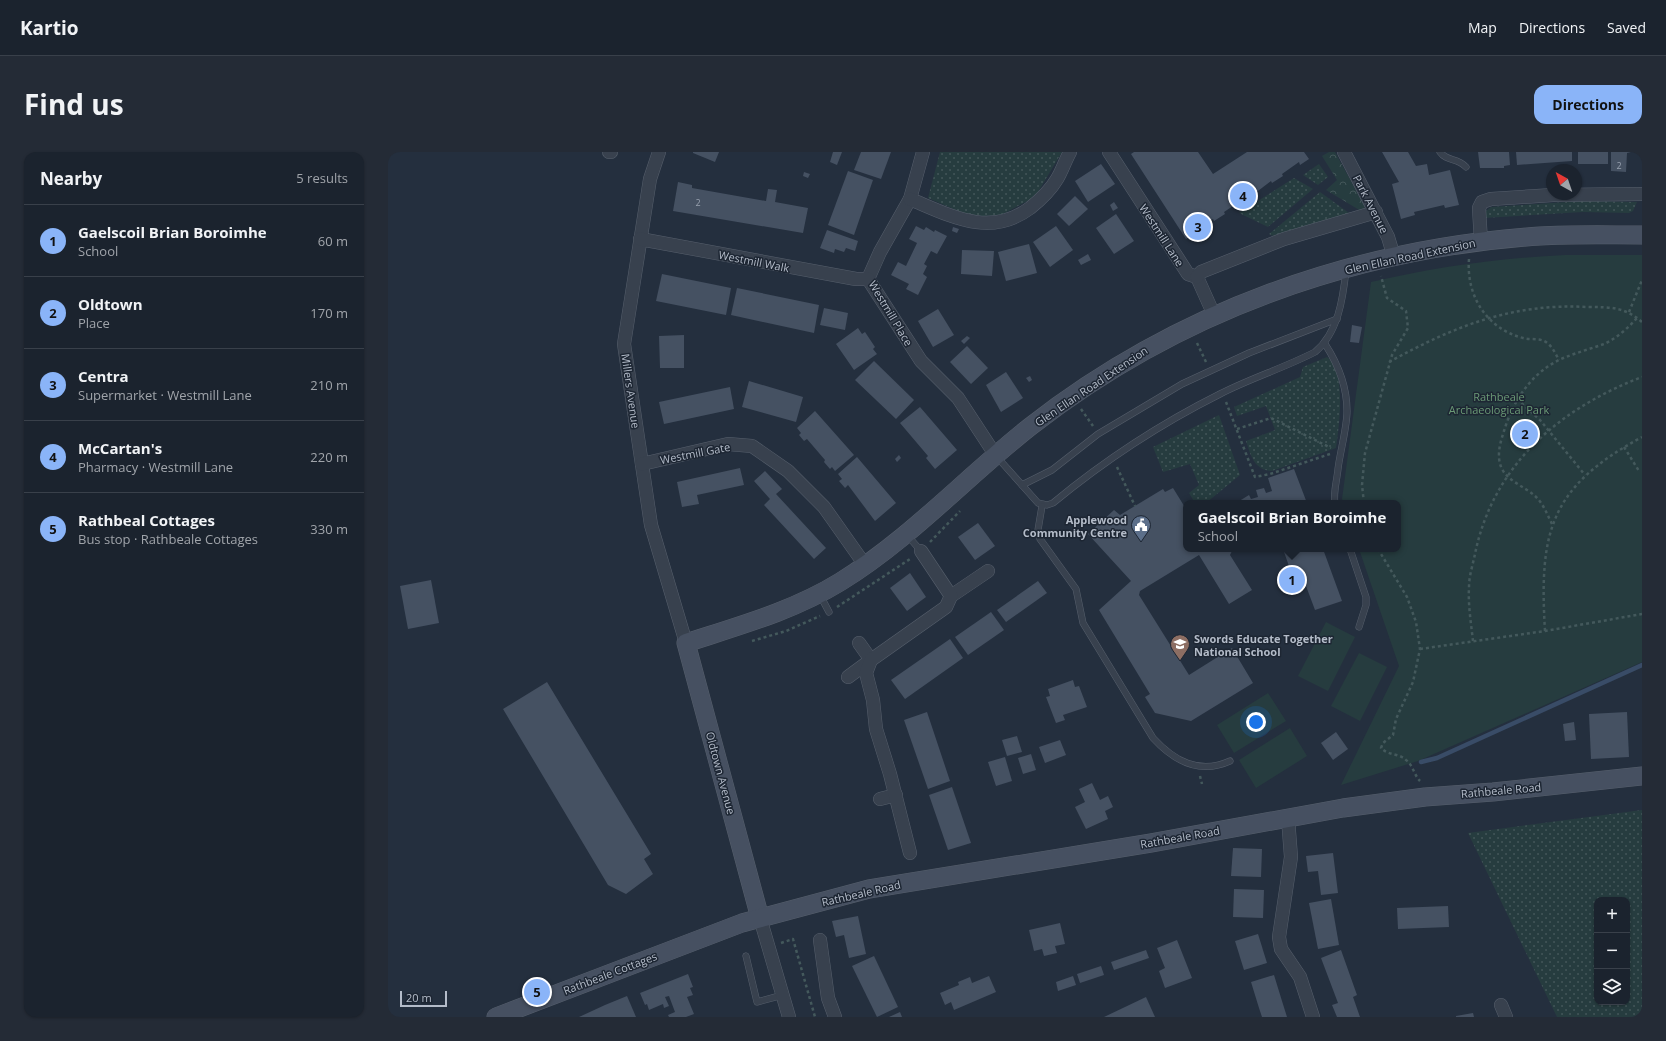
<!DOCTYPE html>
<html lang="en">
<head>
<meta charset="utf-8">
<style>
	body { margin:0; font-family:"Open Sans",sans-serif; background:#242b36; color:#f1f3f6 }
	.controls { position:absolute; right:12px; bottom:12px; display:grid; overflow:hidden; border-radius:8px; box-shadow:0 1px 3px #0004 }
	.controls button { width:36px; height:36px; display:grid; place-items:center; padding:0; border:0; border-bottom:1px solid #39404a; background:#1b232e; color:#f1f3f6; font:20px sans-serif }
	.compass { position:absolute; left:1158px; top:12px; width:36px; height:36px; border-radius:50%; background:#1b232e; box-shadow:0 1px 3px #0004; rotate:320deg }
	.scale { position:absolute; left:12px; bottom:10px; width:47px; box-sizing:border-box; padding-left:4px; border:2px solid #b4bcc9; border-top:0; font-size:11px; line-height:14px; white-space:nowrap; color:#b4bcc9; -webkit-text-stroke:3px #1d2633; paint-order:stroke }
	.you { position:absolute; left:868px; top:570px; width:14px; height:14px; margin:-10px; border:3px solid #fff; border-radius:50%; background:#1a73e8; box-shadow:0 0 0 6px #1a73e833 }
	.badge { display:grid; place-items:center; width:26px; height:26px; border-radius:50%; background:#8ab4f8; color:#111; font-size:13px; font-weight:700 }
	.pin { position:absolute; translate:-50% -50%; border:2px solid #fff; box-shadow:0 1px 4px #0006 }
	.popup { position:absolute; left:795px; top:348px; width:218px; height:52px; box-sizing:border-box; display:grid; place-content:center; border-radius:8px; background:#1b232e; filter:drop-shadow(0 1px 3px #0005); font-size:13px; white-space:nowrap; color:#a0a4aa }
	.popup b { font-size:15px; color:#f1f3f6 }
	.popup::after { content:''; position:absolute; left:50%; top:100%; margin-left:-8px; border:8px solid transparent; border-top-color:#1b232e }
	.list { margin:0; padding:0; list-style:none }
	h2 { display:flex; justify-content:space-between; align-items:center; height:52px; margin:0; padding:0 16px; font-size:17px }
	h2 small { font-size:13px; font-weight:400; color:#a0a4aa }
	.list li { display:grid; grid-template-columns:26px 1fr auto; gap:12px; align-items:center; box-sizing:border-box; height:72px; padding:0 16px; border-top:1px solid #39404a }
	.list b { display:block; font-size:15px; white-space:nowrap }
	.list p { margin:0; font-size:13px; white-space:nowrap; color:#a0a4aa }
	.list em { font-size:13px; font-style:normal; color:#a0a4aa }
	.icon { flex:none; width:22px; height:22px; fill:none; stroke:currentColor; stroke-width:2; stroke-linecap:round; stroke-linejoin:round }
	.map { position:relative; flex:none; width:1254px; height:865px; overflow:hidden; border-radius:12px }
	header { display:flex; align-items:center; gap:24px; box-sizing:border-box; height:56px; padding:0 20px; background:#1b232e; border-bottom:1px solid #39404a }
	header strong { font-size:19px }
	nav { display:flex; gap:22px; margin-inline-start:auto; font-size:14px }
	.intro { display:flex; align-items:center; justify-content:space-between; box-sizing:border-box; height:96px; padding:0 24px }
	h1 { margin:0; font-size:28px }
	.button { padding:10px 18px; border-radius:12px; background:#8ab4f8; color:#111; font-size:14px; font-weight:700 }
	main { display:flex; gap:24px; padding:0 24px }
	aside { flex:1; background:#1b232e; border-radius:12px; box-shadow:0 1px 3px #0004 }
	.map>svg:first-child { display:block }
	.grass { fill:url(#grass-dots); fill-rule:evenodd }
	.forest { fill:url(#forest-crowns) }
	.green { fill:#263c3f }
	.lines { fill:none; stroke-linecap:round; stroke-linejoin:round }
	.stream { stroke:#394c67; stroke-width:4.5 }
	.building { fill:#455162 }
	.lane-casing { stroke:#565f6c; stroke-width:7 }
	.street-casing { stroke:#565f6c; stroke-width:14 }
	.secondary-casing { stroke:#565f6c; stroke-width:19 }
	.path { stroke:#44595c; stroke-width:2.5; stroke-dasharray:3 3; stroke-linecap:butt }
	.lane { stroke:#38414e; stroke-width:6 }
	.street { stroke:#38414e; stroke-width:13 }
	.secondary { stroke:#465061; stroke-width:18 }
	.labels { text-anchor:middle; dominant-baseline:central; stroke-width:3; stroke-linejoin:round; paint-order:stroke }
	.number-label { font-size:9px; fill:#98a1af }
	.street-label { font-size:11px; fill:#b4bcc9; stroke:#1d2633 }
	.park-label { font-size:11px; fill:#6b9a76; stroke:#1d2633 }
	.poi-label { font-size:11px; font-weight:bold; fill:#b4bcc9; stroke:#1d2633; text-anchor:end }
</style>
</head>
<body>
<header>
<strong>Kartio</strong>
<nav><a>Map</a><a>Directions</a><a>Saved</a></nav>
</header>
<div class="intro"><h1>Find us</h1><a class="button">Directions</a></div>
<main>
<aside>
<h2>Nearby<small>5 results</small></h2>
<ul class="list">
<li><span class="badge">1</span><div><b>Gaelscoil Brian Boroimhe</b><p>School</p></div><em>60 m</em></li>
<li><span class="badge">2</span><div><b>Oldtown</b><p>Place</p></div><em>170 m</em></li>
<li><span class="badge">3</span><div><b>Centra</b><p>Supermarket · Westmill Lane</p></div><em>210 m</em></li>
<li><span class="badge">4</span><div><b>McCartan's</b><p>Pharmacy · Westmill Lane</p></div><em>220 m</em></li>
<li><span class="badge">5</span><div><b>Rathbeal Cottages</b><p>Bus stop · Rathbeale Cottages</p></div><em>330 m</em></li>
</ul>
</aside>
<div class="map">
<svg width="1254" height="865" viewBox="0 0 1254 865">
	<defs>
		<pattern id="grass-dots" width="8" height="8" patternUnits="userSpaceOnUse"><rect width="8" height="8" fill="#263c3f"/><path d="M2 2h.1M6 6h.1" fill="none" stroke="#435659" stroke-width="1.8" stroke-linecap="round"/></pattern>
		<pattern id="forest-crowns" width="20" height="18" patternUnits="userSpaceOnUse"><rect width="20" height="18" fill="#263c3f"/><path d="M2 6a3 3 0 1 1 6 0M12 15a3 3 0 1 1 6 0" fill="none" stroke="#435659"/></pattern>
	</defs>
	<rect width="100%" height="100%" fill="#242f3e"/>
	<g class="grass">
		<polygon points="552,0 674,0 647,45 613,63 595,64 577,62 540,46"/>
		<polygon points="931,12 940,25 930,33 915,23"/>
		<polygon points="906,26 925,37 880,75 851,61"/>
		<polygon points="932,40 961,61 885,84 881,82"/>
		<polygon points="1194,49 1249,50 1245,59 1241,61 1195,60 1096,66 1098,59 1103,55"/>
		<path d="M939 205C959 219 951 275 948 296L884 319C866 318 863 304 858 289L887 278 878 254 849 264 846 255 912 225 915 215Z"/>
		<polygon points="831,263 852,323 818,351 807,351 801,341 811,333 802,312 775,320 765,295"/>
		<path d="M1254 658V865H1169L1080 681ZM1209 748H1239V850H1209Z"/>
	</g>
	<polygon class="forest" points="941,0 947,0 977,55 973,59 938,38 949,28 934,4"/>
	<g class="green">
		<path d="M1177 103H1254V510L1030 609 953 633 1011 514 971 397H1010V351H955L954 347 983 130C1048 115 1111 106 1177 103Z"/>
		<polygon points="938,470 967,485 940,539 910,524"/>
		<polygon points="971,501 999,515 972,569 943,554"/>
		<polygon points="880,541 898,569 846,601 829,573"/>
		<polygon points="902,576 919,604 868,636 851,608"/>
	</g>
	<g class="lines">
		<polyline class="stream" points="1033,610 1049,606 1254,513"/>
	</g>
	<g class="building">
		<polygon points="305,0 331,0 327,10 305,1"/>
		<polygon points="445,0 454,0 449,13 442,10"/>
		<polygon points="473,0 503,0 493,27 466,18"/>
		<polygon points="746,0 810,0 825,22 859,0 916,0 921,7 912,13 911,10 894,22 895,24 884,31 883,29 866,42 865,40 846,56 845,54 836,60 837,62 826,69 825,67 808,78 809,80 798,87 743,2"/>
		<polygon points="994,0 1020,0 1028,14 1039,12 1041,23 1062,18 1071,53 1057,56 1056,53 1026,60 1027,63 1013,67 1004,32 1011,30"/>
		<polygon points="1090,0 1121,0 1122,13 1116,14 1116,16 1092,16"/>
		<polygon points="1128,0 1184,0 1184,9 1129,13"/>
		<rect x="1190" y="0" width="30" height="12"/>
		<polygon points="1223,0 1243,0 1239,1 1238,20 1223,19"/>
		<polygon points="713,12 727,32 700,50 687,29"/>
		<polygon points="460,19 485,28 466,83 440,73"/>
		<polygon points="416,20 422,22 420,26 415,24"/>
		<polygon points="290,30 304,33 304,36 378,49 380,37 389,38 387,50 420,56 415,81 285,59"/>
		<polygon points="687,44 700,57 681,74 669,62"/>
		<polygon points="726,50 730,56 725,59 722,53"/>
		<polygon points="728,62 746,89 726,102 708,76"/>
		<polygon points="528,74 536,78 538,75 546,80 547,78 559,84 549,102 543,99 536,112 539,114 535,122 539,125 530,143 518,137 521,132 503,123 510,110 518,114 529,91 521,87"/>
		<polygon points="668,74 685,98 662,115 645,90"/>
		<polygon points="565,75 571,77 569,81 564,79"/>
		<polygon points="439,78 470,89 467,99 458,96 456,100 447,97 446,101 432,96"/>
		<polygon points="641,92 649,121 618,129 610,100"/>
		<polygon points="574,98 606,99 604,124 573,122"/>
		<polygon points="700,102 703,108 693,113 690,108"/>
		<polygon points="274,122 343,136 338,163 268,149"/>
		<polygon points="349,136 431,153 426,181 343,163"/>
		<polygon points="436,156 460,161 457,178 432,173"/>
		<polygon points="550,157 566,183 545,195 530,169"/>
		<polygon points="964,173 974,175 971,191 962,190"/>
		<polygon points="470,176 474,182 477,180 487,195 485,197 489,202 466,218 448,192"/>
		<polygon points="296,183 296,216 272,216 271,184"/>
		<polygon points="579,184 582,186 576,192 573,189"/>
		<polygon points="579,194 600,216 583,232 562,210"/>
		<polygon points="486,209 526,248 508,267 467,228"/>
		<polygon points="618,220 635,246 613,260 598,233"/>
		<polygon points="642,224 644,228 641,230 638,226"/>
		<polygon points="361,229 415,245 408,270 354,255"/>
		<polygon points="342,235 346,257 276,272 271,250"/>
		<polygon points="532,255 569,298 547,317 538,306 540,304 512,271"/>
		<polygon points="427,259 466,303 447,319 444,315 442,317 436,310 437,308 419,287 416,289 411,283 413,281 409,276"/>
		<polygon points="511,303 513,306 509,310 507,307"/>
		<polygon points="469,305 508,351 487,369 460,333 457,336 451,329 454,327 450,322"/>
		<polygon points="352,316 356,333 309,343 311,352 294,355 289,330"/>
		<polygon points="906,317 919,351 848,351 861,343 863,347 870,345 868,338 876,336 878,341 884,339 880,326"/>
		<polygon points="377,319 394,337 388,342 438,396 426,407 376,353 382,347 366,329"/>
		<polygon points="785,336 798,357 798,397 845,397 842,403 864,438 841,452 811,403 752,439 751,443 801,523 844,496 865,531 803,569 767,561 757,545 762,542 711,458 743,429 700,382 726,358 732,363 775,337 777,340"/>
		<polygon points="590,371 607,394 587,408 570,385"/>
		<polygon points="895,397 935,397 954,449 927,458 918,434 909,437"/>
		<polygon points="522,421 538,445 519,459 502,436"/>
		<polygon points="43,428 51,471 20,477 12,434"/>
		<polygon points="650,429 659,441 618,470 609,458"/>
		<polygon points="603,460 616,478 580,503 567,485"/>
		<polygon points="562,487 575,506 517,547 503,528"/>
		<polygon points="685,528 687,535 691,534 699,555 675,563 677,568 668,571 658,545 662,544 660,537"/>
		<polygon points="159,530 263,702 256,707 265,722 238,742 220,733 115,557"/>
		<polygon points="539,560 562,629 540,637 516,568"/>
		<polygon points="1239,560 1241,605 1203,607 1201,562"/>
		<polygon points="1186,570 1188,588 1177,589 1175,572"/>
		<polygon points="948,580 960,597 945,608 933,591"/>
		<polygon points="629,584 634,600 619,604 614,588"/>
		<polygon points="672,588 678,603 657,611 651,595"/>
		<polygon points="643,602 648,618 635,622 630,606"/>
		<polygon points="617,605 624,629 608,634 600,610"/>
		<polygon points="704,631 712,648 720,644 725,655 717,659 720,667 698,677 687,655 697,650 691,637"/>
		<polygon points="564,635 583,691 560,698 541,643"/>
		<polygon points="845,696 874,697 873,725 843,724"/>
		<polygon points="945,701 950,741 933,743 930,719 920,720 918,704"/>
		<polygon points="846,737 876,738 875,766 845,765"/>
		<polygon points="943,747 951,793 930,797 921,751"/>
		<polygon points="1060,754 1061,775 1010,777 1009,756"/>
		<polygon points="470,764 478,802 461,806 456,783 448,785 444,769"/>
		<polygon points="672,771 677,792 667,794 669,801 656,804 654,797 646,799 641,778"/>
		<polygon points="870,782 879,811 856,818 847,789"/>
		<polygon points="789,788 804,826 777,836 771,819 777,816 769,796"/>
		<polygon points="758,798 761,806 726,818 723,810"/>
		<polygon points="953,798 969,843 965,845 972,865 949,865 944,853 950,851 933,806"/>
		<polygon points="486,804 510,855 489,865 464,814"/>
		<polygon points="713,814 716,823 692,831 689,822"/>
		<polygon points="300,822 305,835 302,836 305,843 299,845 306,862 298,865 281,865 280,863 287,860 281,844 277,845 281,854 276,856 275,852 261,858 259,852 257,853 252,841"/>
		<polygon points="886,823 894,849 899,865 874,865 871,856 863,830"/>
		<polygon points="601,824 608,840 566,858 563,850 557,853 552,841 571,833 570,830 582,825 584,831"/>
		<polygon points="685,824 688,833 670,839 668,830"/>
		<polygon points="239,844 248,865 191,865 217,853"/>
		<polygon points="758,845 767,865 716,865"/>
		<polygon points="512,860 514,865 501,865"/>
		<polygon points="1085,861 1086,865 1068,865 1068,864"/>
	</g>
	<g class="lines">
		<defs>
			<g id="lane">
				<path d="M1052 0C1059 10 1069 5 1078 15"/>
				<path d="M937 192C950 212 959 234 959 259 959 276 952 300 950 317 949 328 945 341 947 351"/>
				<path d="M609 305 650 351 659 353 665 351C717 308 772 272 832 242 863 226 896 216 927 200 950 181 955 147 958 118"/>
				<polyline points="634,333 664,318 710,282 794,232 861,201 949,167"/>
				<path d="M654 354 650 378 652 387 688 437 695 471 765 586C786 609 811 623 842 609"/>
				<polyline points="519,383 533,399"/>
				<polyline points="962,397 978,445 978,453 971,475"/>
				<polyline points="432,443 441,460"/>
				<polyline points="358,804 369,850 395,843"/>
			</g>
			<g id="street">
				<polyline points="221,0 223,0"/>
				<polyline points="271,0 262,27 236,192 263,373 298,491"/>
				<polyline points="535,0 522,47 492,100 480,127 533,209 570,246 608,304"/>
				<polyline points="721,0 800,122 809,125 826,163"/>
				<polyline points="956,0 1000,85 1006,105"/>
				<path d="M522 47C563 64 602 86 642 56 652 48 662 39 669 27 674 19 677 9 682 0"/>
				<polyline points="252,87 468,127 480,127"/>
				<polyline points="1093,90 1091,56 1094,50 1103,47 1165,43 1254,42"/>
				<polyline points="809,125 813,120 896,87 988,60"/>
				<polyline points="254,312 340,292 364,294 400,319 436,355 477,413"/>
				<polyline points="563,444 600,419"/>
				<polyline points="460,525 483,508 471,491"/>
				<polyline points="492,647 508,643"/>
				<polyline points="900,666 903,705 891,785 893,797 912,825 925,865"/>
				<polyline points="522,701 502,622 488,577 485,548 478,521 483,508 558,455 563,444 533,399"/>
				<polyline points="372,766 401,865"/>
				<polyline points="432,788 440,846 447,865"/>
				<polyline points="1113,853 1118,865"/>
			</g>
			<g id="secondary">
				<path d="M372 766 298 491C350 474 405 459 452 430 522 387 578 325 643 274 789 160 967 96 1152 84 1186 82 1220 83 1254 83"/>
				<polyline points="108,865 354,771 481,737 763,691 955,656 1037,645 1105,640 1254,624"/>
			</g>
		</defs>
		<use href="#lane" class="lane-casing"/>
		<use href="#street" class="street-casing"/>
		<use href="#secondary" class="secondary-casing"/>
		<g class="path">
			<path d="M1081 107C1078 144 1099 177 1135 186 1141 188 1150 186 1156 189 1164 193 1167 201 1171 208"/>
			<polyline points="1241,160 1254,128"/>
			<polyline points="809,191 818,210"/>
			<path d="M1001 210C1067 174 1124 151 1200 155 1222 155 1237 155 1254 170"/>
			<polyline points="1129,247 1152,268 1197,323"/>
			<polyline points="838,250 867,325 882,322 942,302"/>
			<polyline points="693,257 705,274"/>
			<polyline points="849,277 883,266 943,296"/>
			<polyline points="1236,295 1251,319"/>
			<polyline points="729,315 747,354"/>
			<polyline points="976,351 974,333 977,301 1004,203 1020,176 1018,159 999,146 993,124"/>
			<path d="M1164 372C1159 362 1155 351 1147 344 1137 335 1120 329 1114 317 1108 305 1112 291 1116 279 1125 249 1143 221 1173 207 1187 201 1202 197 1216 192 1229 186 1240 176 1249 166"/>
			<polyline points="542,390 572,359"/>
			<path d="M990 397 1019 445 1028 470 1032 497 1025 530 1008 567 1005 583 995 591 993 596C1001 604 1011 601 1018 608 1025 613 1026 623 1032 629"/>
			<polyline points="449,455 522,407"/>
			<path d="M1157 479C1151 379 1162 335 1254 285"/>
			<polyline points="364,489 398,479 432,464"/>
			<path d="M1085 489C1083 471 1080 453 1081 435 1081 424 1085 412 1087 402 1105 313 1172 256 1254 225"/>
			<polyline points="1032,497 1157,479 1254,462"/>
			<polyline points="812,624 814,632"/>
			<polyline points="393,791 405,787 427,865"/>
		</g>
		<use href="#lane" class="lane"/>
		<use href="#street" class="street"/>
		<use href="#secondary" class="secondary"/>
	</g>
	<defs>
		<symbol id="civic-pin" viewBox="-11 -11 22 30"><path d="M0 17L-7.5 6A9.5 9.5 0 1 1 7.5 6Z" fill="#5c6f8a" stroke="#1d2633"/><path d="M-.6-6.5H3V-4.5H.6V-3L4-1V1h2V6H-6V1h2V-1L-.6-3ZM-1.2 2.5V6h2.4V2.5Z" fill="#fff"/></symbol>
		<symbol id="school-pin" viewBox="-11 -11 22 30"><path d="M0 17L-7.5 6A9.5 9.5 0 1 1 7.5 6Z" fill="#8d6e63" stroke="#1d2633"/><path d="M0-5L7-2L0 1L-7-2ZM-4 1L0 2.5L4 1V4Q0 6-4 4Z" fill="#fff"/></symbol>
	</defs>
	<g fill-rule="evenodd">
		<use href="#civic-pin" x="742" y="362" width="22" height="30"/>
		<use href="#school-pin" x="781" y="481" width="22" height="30"/>
	</g>
	<g class="labels">
		<g class="number-label">
			<text x="1231" y="13">2</text>
			<text x="310" y="50">2</text>
		</g>
		<g class="street-label">
			<text transform="translate(983 52) rotate(63)">Park Avenue</text>
			<text transform="translate(774 83) rotate(57)">Westmill Lane</text>
			<text transform="translate(1022 104) rotate(-12)">Glen Ellan Road Extension</text>
			<text transform="translate(366 109) rotate(11)">Westmill Walk</text>
			<text transform="translate(503 161) rotate(59)">Westmill Place</text>
			<text transform="translate(703 234) rotate(-34)">Glen Ellan Road Extension</text>
			<text transform="translate(243 239) rotate(82)">Millers Avenue</text>
			<text transform="translate(307 301) rotate(-11)">Westmill Gate</text>
			<text transform="translate(333 621) rotate(75)">Oldtown Avenue</text>
			<text transform="translate(1113 638) rotate(-5)">Rathbeale Road</text>
			<text transform="translate(792 685) rotate(-10)">Rathbeale Road</text>
			<text transform="translate(473 741) rotate(-13)">Rathbeale Road</text>
			<text transform="translate(222 821) rotate(-21)">Rathbeale Cottages</text>
		</g>
		<g class="park-label">
			<text x="1111" y="244">Rathbeale<tspan x="1111" dy="13">Archaeological Park</tspan></text>
		</g>
		<g class="poi-label">
			<text x="739" y="367">Applewood<tspan x="739" dy="13">Community Centre</tspan></text>
			<text x="806" y="486" text-anchor="start">Swords Educate Together<tspan x="806" dy="13">National School</tspan></text>
		</g>
	</g>
</svg>
<div class="controls">
<button>+</button>
<button>−</button>
<button><svg class="icon" aria-label="layers" viewBox="0 0 24 24"><path d="M12 4l9 5-9 5-9-5zM3 14l9 5 9-5"/></svg></button>
</div>
<svg class="compass" viewBox="-18 -18 36 36"><path d="M0-13l5 13h-10z" fill="#e53935"/><path d="M0 13l5-13h-10z" fill="#a0a4aa"/></svg>
<div class="scale">20 m</div>
<div class="you"></div>
<div class="pin badge" style="left:904px;top:428px">1</div>
<div class="popup"><b>Gaelscoil Brian Boroimhe</b>School</div>
<div class="pin badge" style="left:1137px;top:282px">2</div>
<div class="pin badge" style="left:810px;top:75px">3</div>
<div class="pin badge" style="left:855px;top:44px">4</div>
<div class="pin badge" style="left:149px;top:840px">5</div>
</div>
</main>
</body>
</html>
